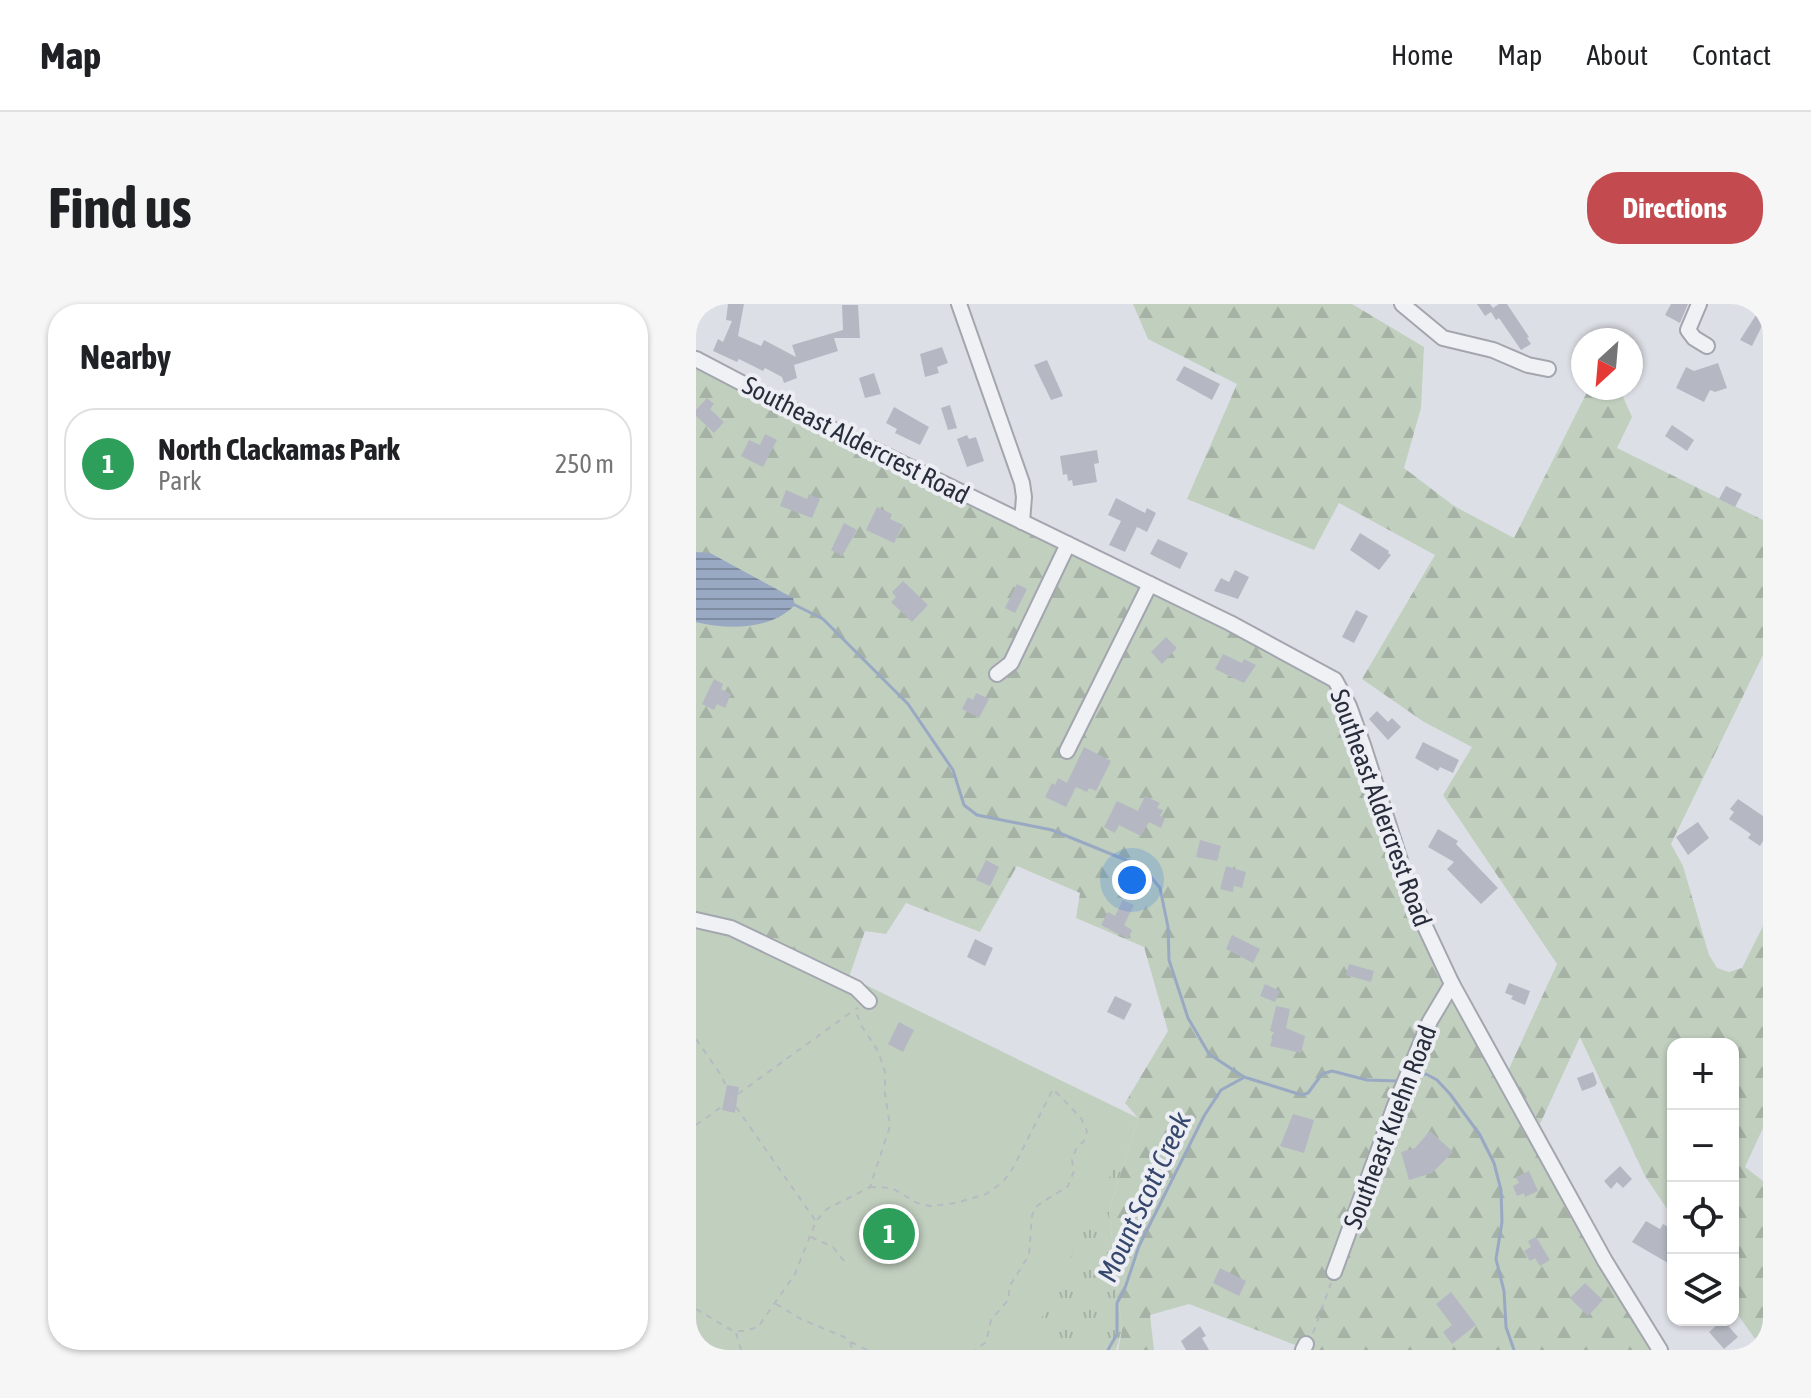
<!DOCTYPE html>
<html lang="en">
<head>
<meta charset="utf-8">
<style>
	body { margin:0; font-family:"Asap Condensed",sans-serif; background:#f6f6f6; color:#202124 }
	.controls { position:absolute; right:24px; bottom:24px; display:grid; overflow:hidden; border-radius:16px; box-shadow:0 2px 6px #0004 }
	.controls button { width:72px; height:72px; display:grid; place-items:center; padding:0; border:0; border-bottom:2px solid #e0e0e0; background:#fff; color:#202124; font:40px sans-serif }
	.compass { position:absolute; left:875px; top:24px; width:72px; height:72px; border-radius:50%; background:#fff; box-shadow:0 2px 6px #0004; rotate:206deg }
	.you { position:absolute; left:436px; top:576px; width:28px; height:28px; margin:-20px; border:6px solid #fff; border-radius:50%; background:#1a73e8; box-shadow:0 0 0 12px #1a73e833 }
	.badge { display:grid; place-items:center; width:52px; height:52px; border-radius:50%; background:#c34a4e; color:#fff; font-size:26px; font-weight:700 }
	.pin { position:absolute; translate:-50% -50%; border:4px solid #fff; box-shadow:0 2px 8px #0006 }
	.list { margin:0; padding:0; list-style:none }
	h2 { display:flex; justify-content:space-between; align-items:center; height:104px; margin:0; padding:0 32px; font-size:34px }
	h2 small { font-size:26px; font-weight:400; color:#757577 }
	.list li { display:grid; grid-template-columns:52px 1fr auto; gap:24px; align-items:center; box-sizing:border-box; height:112px; margin:0 16px 16px; padding:0 16px; border:2px solid #e0e0e0; border-radius:32px }
	.list b { display:block; font-size:30px; white-space:nowrap }
	.list p { margin:0; font-size:26px; white-space:nowrap; color:#757577 }
	.list em { font-size:26px; font-style:normal; color:#757577 }
	.icon { flex:none; width:44px; height:44px; fill:none; stroke:currentColor; stroke-width:2; stroke-linecap:round; stroke-linejoin:round }
	.map { position:relative; flex:none; width:1067px; height:1046px; overflow:hidden; border-radius:32px }
	header { display:flex; align-items:center; gap:48px; box-sizing:border-box; height:112px; padding:0 40px; background:#fff; border-bottom:2px solid #e0e0e0 }
	header strong { font-size:38px }
	nav { display:flex; gap:44px; margin-inline-start:auto; font-size:28px }
	.intro { display:flex; align-items:center; justify-content:space-between; box-sizing:border-box; height:192px; padding:0 48px }
	h1 { margin:0; font-size:56px }
	.button { padding:20px 36px; border-radius:32px; background:#c34a4e; color:#fff; font-size:28px; font-weight:700 }
	main { display:flex; gap:48px; padding:0 48px }
	aside { flex:1; background:#fff; border-radius:32px; box-shadow:0 2px 6px #0004 }
	.map>svg:first-child { display:block }
	.grass { fill:url(#grass-tufts) }
	.forest { fill:url(#forest-firs) }
	.park { fill:#c1cfbf }
	.water { fill:url(#water-rules) }
	.lines { fill:none; stroke-linecap:round; stroke-linejoin:round }
	.stream { stroke:#9aa9c3; stroke-width:3 }
	.building { fill:#b5b8c2 }
	.minor-casing { stroke:#a3a6af; stroke-width:18 }
	.path { stroke:#b7bac0; stroke-width:2; stroke-dasharray:6 6; stroke-linecap:butt }
	.minor { stroke:#eff1f4; stroke-width:14 }
	.labels { text-anchor:middle; dominant-baseline:central; stroke-width:8; stroke-linejoin:round; paint-order:stroke }
	.street-label { font-size:26px; fill:#282d3b; stroke:#eceef4 }
	.water-label { font-size:28px; font-style:italic; fill:#35476c; stroke:#eceef4 }
</style>
</head>
<body>
<header>
<strong>Map</strong>
<nav><a>Home</a><a>Map</a><a>About</a><a>Contact</a></nav>
</header>
<div class="intro"><h1>Find us</h1><a class="button">Directions</a></div>
<main>
<aside>
<h2>Nearby<small></small></h2>
<ul class="list">
<li><span class="badge" style="background:#2e9e5b">1</span><div><b>North Clackamas Park</b><p>Park</p></div><em>250 m</em></li>
</ul>
</aside>
<div class="map">
<svg width="1067" height="1046" viewBox="0 0 1067 1046">
	<defs>
		<pattern id="grass-tufts" width="24" height="20" patternUnits="userSpaceOnUse" patternTransform="scale(2)"><rect width="24" height="20" fill="#c1cfbf"/><path d="M3 7l-1-3M5 7V3M7 7l1-3M15 17l-1-3M17 17v-4M19 17l1-3" fill="none" stroke="#a6b2a5"/></pattern>
		<pattern id="forest-firs" width="22" height="20" patternUnits="userSpaceOnUse" patternTransform="scale(2)"><rect width="22" height="20" fill="#c1cfbf"/><path d="M5 1l3.5 6h-7zM16 11l3.5 6h-7z" fill="#a6b2a5"/></pattern>
		<pattern id="water-rules" width="6" height="5" patternUnits="userSpaceOnUse" patternTransform="scale(2)"><rect width="6" height="5" fill="#9aa9c3"/><path d="M0 2.5h6" fill="none" stroke="#7e8aa0"/></pattern>
	</defs>
	<rect width="100%" height="100%" fill="#dddfe6"/>
	<polygon class="grass" points="442,814 413,906 426,1026 420,1046 288,1046"/>
	<g class="forest">
		<polygon points="437,0 656,0 728,43 725,104 708,164 758,202 818,234 893,84 923,84 936,113 921,144 1067,216 1067,351 975,540 987,562 1013,651 1021,664 1033,668 1046,664 1067,622 1067,824 1049,863 1067,877 1067,1046 1037,1004 1037,740 977,740 977,914 949,872 884,733 844,820 812,767 861,660 747,491 776,443 728,418 666,375 739,251 643,199 618,246 491,195 541,80 452,35"/>
		<polygon points="0,61 626,372 640,385 713,601 958,1046 612,1046 493,1000 454,1011 458,1046 422,1046 426,1026 413,906 442,814 429,799 472,727 448,643 380,614 384,589 321,562 284,628 210,599 190,630 169,627 152,676 0,600"/>
	</g>
	<polygon class="park" points="0,598 442,814 330,1046 0,1046"/>
	<path class="water" d="M0 248 14 249 97 294 99 301C75 326 32 326 0 318Z"/>
	<g class="lines">
		<g class="stream">
			<polyline points="99,301 127,315 212,400 257,466 268,501 281,511 356,526 447,563 464,584 472,623 473,656 492,714 513,750 548,773 606,791 612,789 626,770 636,767 671,776 702,777"/>
			<polyline points="717,773 730,770 741,776 754,790 784,831 798,859 805,886 806,918 800,955 808,987 810,1023 818,1046"/>
			<polyline points="412,1046 421,1030 421,999 429,984 443,942 508,812 525,786 547,774"/>
		</g>
	</g>
	<g class="building">
		<polygon points="32,0 48,0 42,32 65,42 68,36 100,53 96,41 147,26 146,1 162,1 164,34 138,34 142,47 98,61 101,74 88,79 86,73 69,64 67,67 43,55 41,58 17,47 22,35 27,38 36,17 30,16"/>
		<polygon points="781,0 794,0 797,4 803,0 811,0 833,33 831,34 835,40 825,46 803,14 800,16 795,8 789,12"/>
		<polygon points="975,0 992,0 984,19 969,11"/>
		<polygon points="1067,0 1067,20 1056,42 1044,36"/>
		<polygon points="246,43 252,59 241,63 243,69 229,73 224,50"/>
		<polygon points="351,56 367,92 355,96 338,61"/>
		<polygon points="1022,59 1031,84 1019,88 1014,86 1008,98 980,84 990,63 998,67"/>
		<polygon points="488,62 524,80 516,96 480,76"/>
		<polygon points="178,69 185,90 169,94 163,74"/>
		<polygon points="11,94 18,100 14,105 28,118 18,129 0,112 0,106"/>
		<polygon points="254,101 261,124 252,126 245,104"/>
		<polygon points="198,103 233,123 224,141 199,129 201,125 190,119"/>
		<polygon points="976,121 998,136 991,147 969,132"/>
		<polygon points="69,130 81,136 67,163 45,152 53,136 64,141"/>
		<polygon points="271,131 273,135 280,133 288,157 271,163 261,135"/>
		<polygon points="401,146 403,159 398,160 401,178 377,182 376,176 372,177 371,170 367,171 364,152"/>
		<polygon points="1030,182 1046,190 1039,203 1023,195"/>
		<polygon points="90,186 111,195 113,190 124,195 116,214 84,202"/>
		<polygon points="420,194 449,209 451,204 460,209 451,228 441,223 429,248 413,241 425,217 412,211"/>
		<polygon points="181,203 196,210 194,215 207,221 198,239 170,226"/>
		<polygon points="148,219 161,226 146,252 135,246"/>
		<polygon points="664,229 693,247 692,249 695,251 683,266 654,246"/>
		<polygon points="462,235 492,249 484,265 454,250"/>
		<polygon points="539,266 553,273 542,295 518,287 525,274 533,278"/>
		<polygon points="207,277 232,301 216,318 195,298 200,293 196,288"/>
		<polygon points="321,280 331,285 319,309 309,304"/>
		<polygon points="660,306 672,312 658,339 646,333"/>
		<polygon points="470,333 481,344 466,360 455,348"/>
		<polygon points="527,350 546,359 548,355 560,361 548,379 519,365"/>
		<polygon points="18,375 27,380 25,385 35,390 29,404 21,400 18,406 6,400"/>
		<polygon points="280,389 293,395 283,414 266,405 272,393 277,396"/>
		<polygon points="681,407 692,418 696,414 705,423 692,436 673,415"/>
		<polygon points="727,438 763,456 757,469 744,463 742,467 719,454"/>
		<polygon points="388,443 415,457 400,487 393,484 391,488 380,483 370,503 349,493 356,479 359,481 362,474 371,479"/>
		<polygon points="449,492 464,499 461,504 467,506 464,512 469,514 465,524 453,518 445,532 423,521 419,529 408,523 421,497 442,507"/>
		<polygon points="1042,495 1067,512 1067,537 1064,542 1052,534 1055,530 1033,515 1038,508 1034,505"/>
		<polygon points="1002,518 1013,534 992,551 980,533"/>
		<polygon points="742,525 762,537 760,540 802,584 785,600 751,565 758,558 732,543"/>
		<polygon points="504,536 525,542 521,557 500,553"/>
		<polygon points="290,556 303,563 294,582 280,576"/>
		<polygon points="530,562 550,568 546,584 538,582 537,588 524,585"/>
		<polygon points="427,596 438,601 428,621 436,626 432,635 405,621 412,608 419,612"/>
		<polygon points="536,631 564,645 557,659 530,645"/>
		<polygon points="279,635 297,644 289,662 271,653"/>
		<polygon points="653,660 678,667 675,678 650,671"/>
		<polygon points="813,679 834,687 829,701 815,695 817,692 809,689"/>
		<polygon points="569,680 584,687 579,698 564,692"/>
		<polygon points="419,692 436,700 428,716 411,708"/>
		<polygon points="580,702 594,705 590,724 609,732 605,749 574,742 578,728 574,727"/>
		<polygon points="203,718 218,726 207,748 192,740"/>
		<polygon points="897,768 901,779 899,782 886,787 881,774"/>
		<polygon points="31,781 43,783 39,809 26,806"/>
		<polygon points="597,810 618,816 608,849 584,842"/>
		<polygon points="734,827 757,848 736,869 713,876 705,848 719,844"/>
		<polygon points="924,862 936,875 927,884 921,878 915,885 908,877"/>
		<polygon points="833,867 842,887 829,893 828,889 821,892 817,882 823,879 820,873"/>
		<polygon points="950,917 964,925 967,920 977,926 977,962 936,938"/>
		<polygon points="840,933 854,956 844,962 839,954 834,957 828,947 835,943 832,937"/>
		<polygon points="524,964 550,977 543,992 517,979"/>
		<polygon points="889,979 907,996 892,1012 874,994"/>
		<polygon points="755,988 780,1021 756,1040 747,1028 756,1021 740,1000"/>
		<polygon points="1027,1016 1042,1033 1028,1045 1013,1028"/>
		<polygon points="504,1022 510,1032 506,1034 513,1046 490,1046 485,1037"/>
	</g>
	<g class="lines">
		<defs>
			<g id="minor">
				<polyline points="263,0 326,179 328,193 326,218"/>
				<polyline points="706,0 747,34 797,46 832,61 852,65"/>
				<polyline points="1003,0 992,26 998,34 1011,42"/>
				<polyline points="0,55 107,111 534,319 639,376 653,402 667,441 717,597 756,680 909,957 964,1046"/>
				<polyline points="301,370 315,359 372,240"/>
				<polyline points="371,447 454,280"/>
				<polyline points="0,616 35,624 160,684 173,697"/>
				<polyline points="638,968 698,804 734,717 756,680"/>
				<polyline points="607,1046 610,1040"/>
			</g>
		</defs>
		<use href="#minor" class="minor-casing"/>
		<g class="path">
			<polyline points="0,735 25,771 31,784"/>
			<polyline points="42,790 158,706"/>
			<polyline points="35,794 37,799"/>
			<polyline points="40,803 119,916"/>
			<polyline points="0,821 28,801"/>
			<polyline points="174,883 196,884 221,899 234,902 260,899 290,890 307,878 317,864 357,785 385,814 391,827 388,837 380,845 376,856 378,867 372,882 342,901 336,911 333,951 313,983 313,995 295,1016 290,1038 279,1046"/>
			<polyline points="115,933 137,943 148,957"/>
			<polyline points="80,1000 105,1015 148,1033 154,1037 156,1046"/>
			<polyline points="0,1005 37,1027 49,1027 62,1023 99,970 120,917 131,905 174,883 194,822 189,790 189,768 182,747 165,721 159,705 162,704"/>
			<polyline points="40,1029 45,1046"/>
			<polyline points="617,1029 635,979"/>
			<polyline points="155,1038 171,1046"/>
		</g>
		<use href="#minor" class="minor"/>
	</g>
	<g class="labels">
		<g class="street-label">
			<text transform="translate(160 136) rotate(27)">Southeast Aldercrest Road</text>
			<text transform="translate(685 504) rotate(70)">Southeast Aldercrest Road</text>
			<text transform="translate(694 823) rotate(-69)">Southeast Kuehn Road</text>
		</g>
		<g class="water-label">
			<text transform="translate(448 893) rotate(-65)">Mount Scott Creek</text>
		</g>
	</g>
</svg>
<div class="controls">
<button>+</button>
<button>−</button>
<button><svg class="icon" aria-label="locate" viewBox="0 0 24 24"><circle cx="12" cy="12" r="6"/><path d="M12 2v4M12 18v4M2 12h4M18 12h4"/></svg></button>
<button><svg class="icon" aria-label="layers" viewBox="0 0 24 24"><path d="M12 4l9 5-9 5-9-5zM3 14l9 5 9-5"/></svg></button>
</div>
<svg class="compass" viewBox="-18 -18 36 36"><path d="M0-13l5 13h-10z" fill="#e53935"/><path d="M0 13l5-13h-10z" fill="#757577"/></svg>
<div class="you"></div>
<div class="pin badge" style="left:193px;top:930px;background:#2e9e5b">1</div>
</div>
</main>
</body>
</html>
